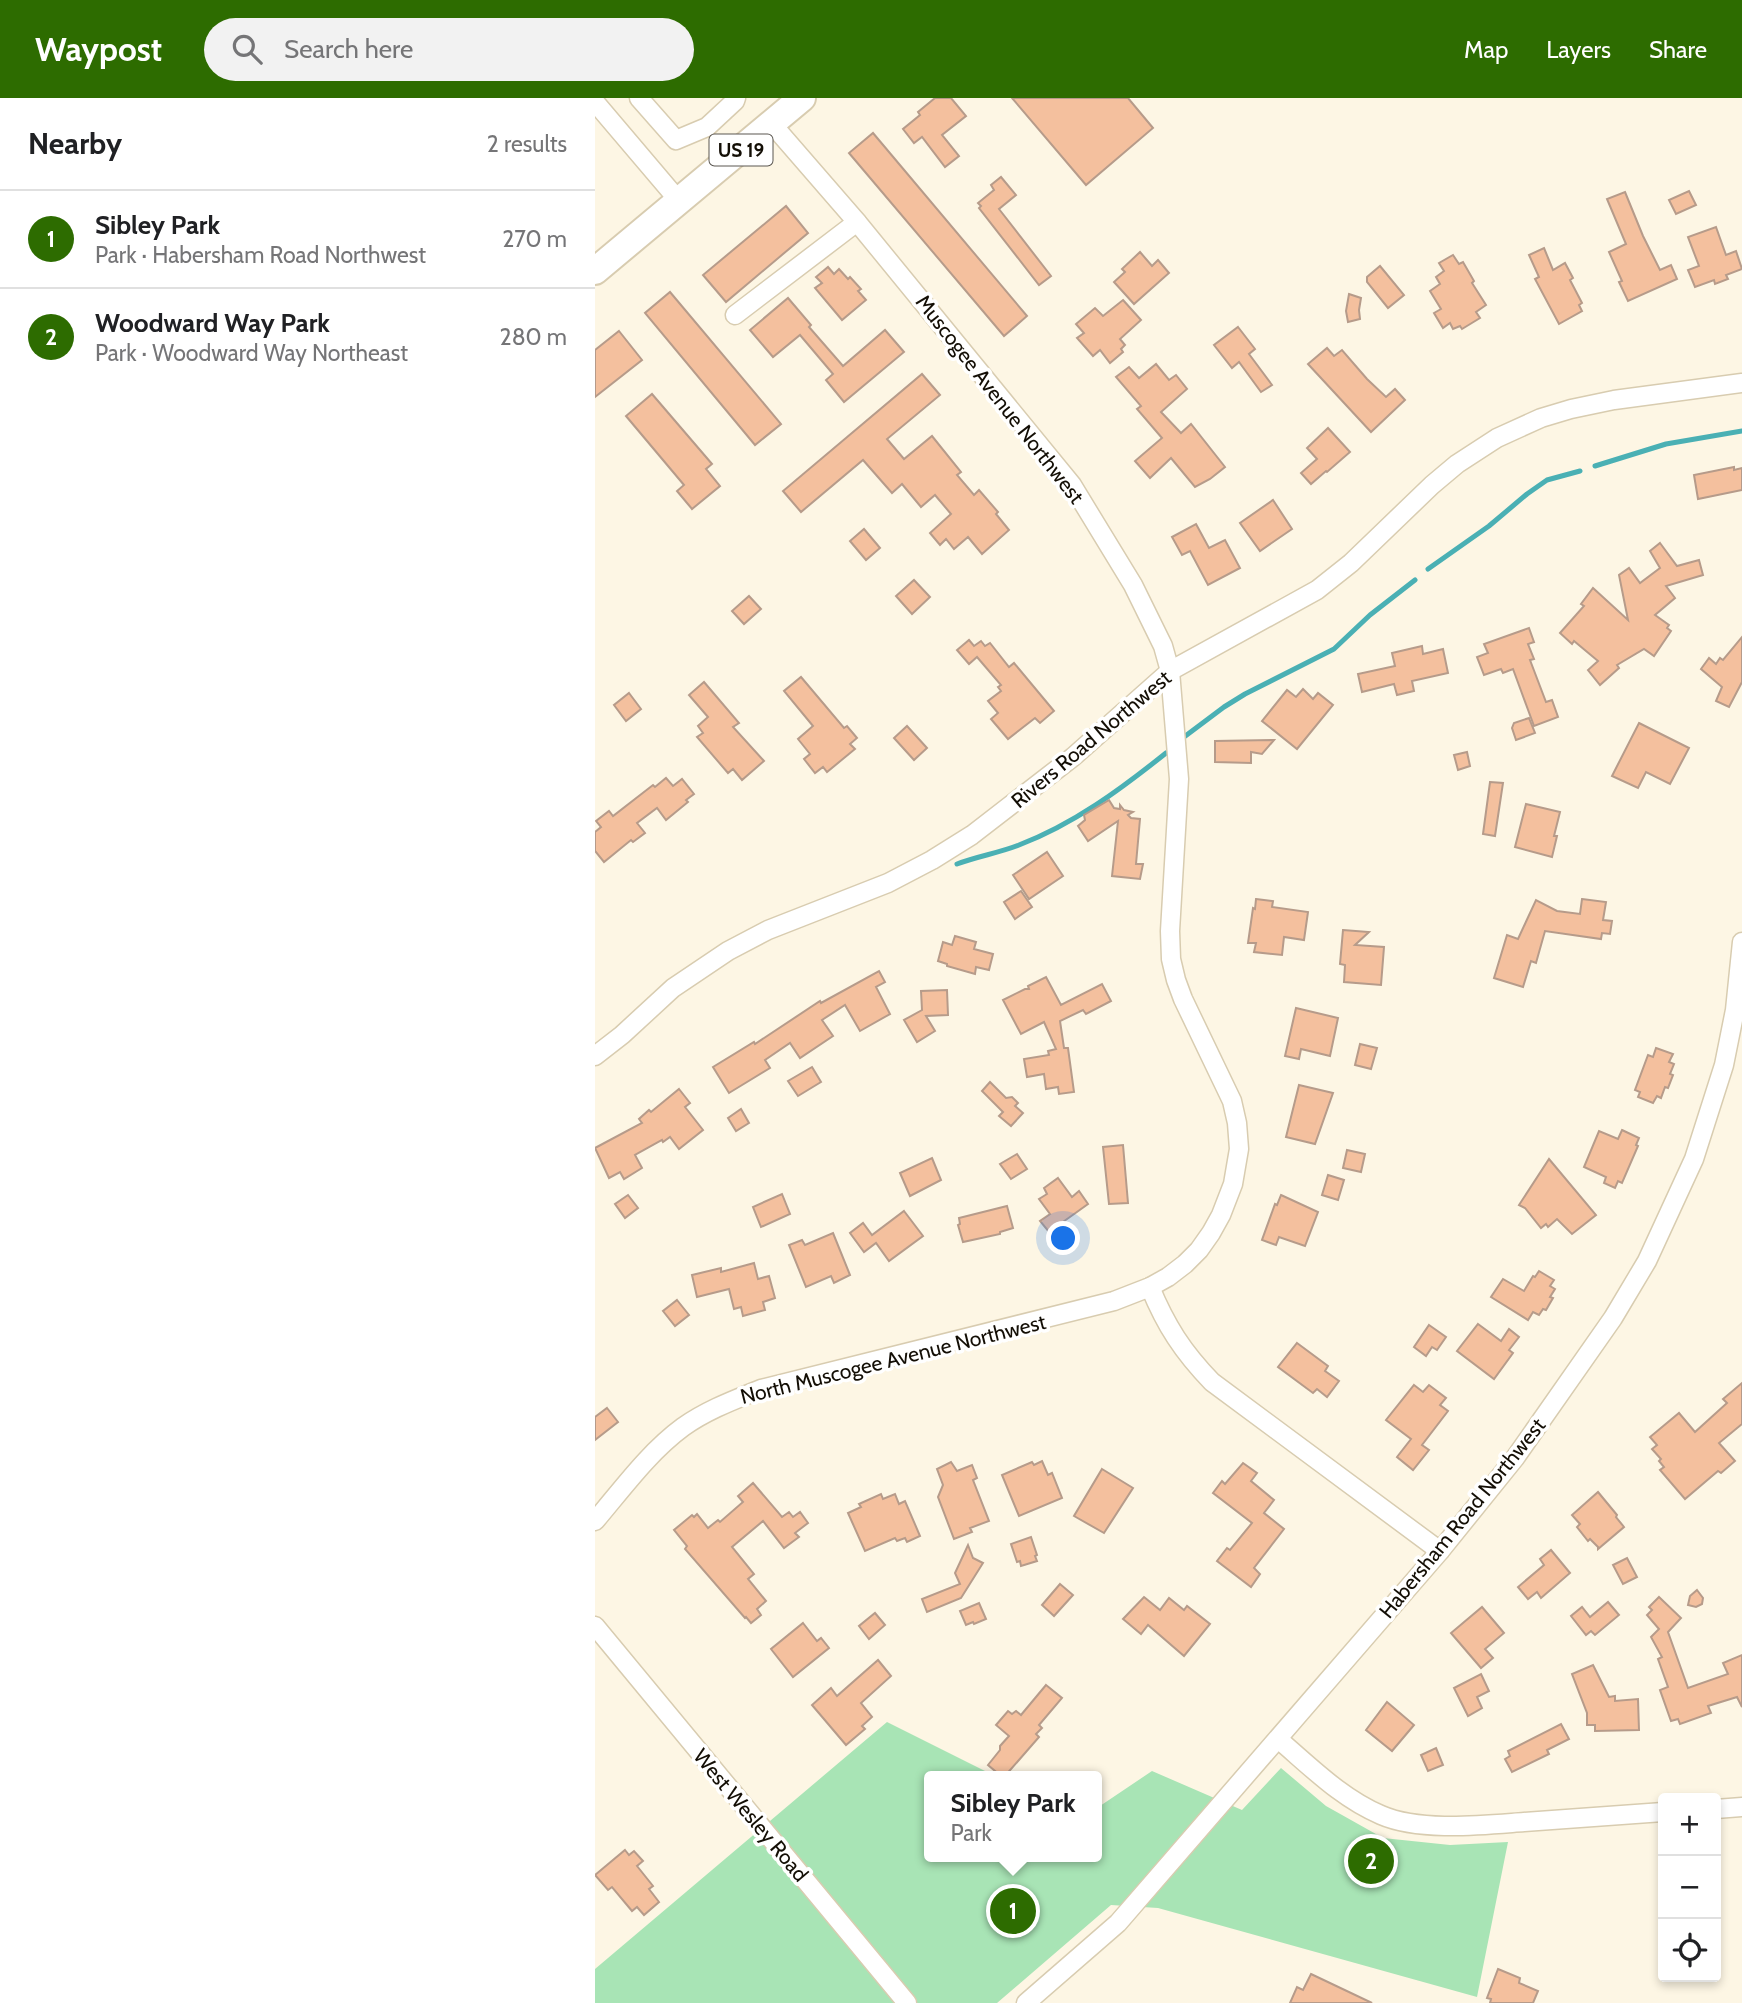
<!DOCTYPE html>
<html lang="en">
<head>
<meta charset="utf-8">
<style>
	body { margin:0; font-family:Cabin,sans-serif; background:#f2f2f2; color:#202124 }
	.controls { position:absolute; right:21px; bottom:21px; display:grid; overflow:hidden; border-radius:7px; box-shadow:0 4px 10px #0003 }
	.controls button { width:63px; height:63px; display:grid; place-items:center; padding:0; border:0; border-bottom:2px solid #e0e0e0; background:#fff; color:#202124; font:35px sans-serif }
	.you { position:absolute; left:469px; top:1141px; width:24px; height:24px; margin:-18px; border:5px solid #fff; border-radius:50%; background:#1a73e8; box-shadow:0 0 0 10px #1a73e833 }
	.badge { display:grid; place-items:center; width:46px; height:46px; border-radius:50%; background:#2d6c00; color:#fff; font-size:23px; font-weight:700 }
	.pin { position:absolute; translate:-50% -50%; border:4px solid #fff; box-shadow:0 2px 7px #0006 }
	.popup { position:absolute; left:329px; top:1673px; width:178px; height:91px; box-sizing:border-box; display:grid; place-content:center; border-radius:7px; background:#fff; filter:drop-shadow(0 2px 5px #0005); font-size:23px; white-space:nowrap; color:#757577 }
	.popup b { font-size:26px; color:#202124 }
	.popup::after { content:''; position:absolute; left:50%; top:100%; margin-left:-14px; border:14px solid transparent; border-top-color:#fff }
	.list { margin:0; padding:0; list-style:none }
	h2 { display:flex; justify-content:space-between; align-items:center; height:91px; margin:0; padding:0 28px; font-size:30px }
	h2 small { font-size:23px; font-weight:400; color:#757577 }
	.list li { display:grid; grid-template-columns:46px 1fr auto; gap:21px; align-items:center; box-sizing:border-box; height:98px; padding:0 28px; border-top:2px solid #e0e0e0 }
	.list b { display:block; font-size:26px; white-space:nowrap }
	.list p { margin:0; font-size:23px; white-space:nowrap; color:#757577 }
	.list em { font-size:23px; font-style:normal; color:#757577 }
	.icon { flex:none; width:38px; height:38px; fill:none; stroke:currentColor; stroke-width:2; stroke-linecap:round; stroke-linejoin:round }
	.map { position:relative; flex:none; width:1147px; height:1905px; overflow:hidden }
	header { display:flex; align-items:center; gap:42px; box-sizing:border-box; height:98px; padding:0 35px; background:#2d6c00; color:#fff }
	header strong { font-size:33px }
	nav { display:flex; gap:38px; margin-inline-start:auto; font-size:24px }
	.search { width:490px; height:63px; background:#f2f2f2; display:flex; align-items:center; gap:18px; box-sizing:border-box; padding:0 24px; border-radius:38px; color:#757577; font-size:26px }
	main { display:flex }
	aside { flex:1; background:#fff }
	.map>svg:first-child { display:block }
	.green { fill:#a8e4b5 }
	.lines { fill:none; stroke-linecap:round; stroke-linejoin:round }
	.stream { stroke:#4ab0b4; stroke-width:5 }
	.building { fill:#f4c09e; stroke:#b69b8a; stroke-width:2 }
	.minor-casing { stroke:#d8ccb0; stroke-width:21 }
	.highway-casing { stroke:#d8ccb0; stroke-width:30 }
	.minor { stroke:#fff; stroke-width:18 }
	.highway { stroke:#fff; stroke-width:26 }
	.labels { text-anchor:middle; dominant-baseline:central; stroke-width:7; stroke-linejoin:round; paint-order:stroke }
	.shield { fill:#fff; stroke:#5a5650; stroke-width:2 }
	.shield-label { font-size:19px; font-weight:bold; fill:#130e05 }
	.street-label { font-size:21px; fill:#130e05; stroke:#fff }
</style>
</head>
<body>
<header>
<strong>Waypost</strong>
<div class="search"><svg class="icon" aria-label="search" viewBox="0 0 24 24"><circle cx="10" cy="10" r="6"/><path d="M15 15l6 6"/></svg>Search here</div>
<nav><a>Map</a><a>Layers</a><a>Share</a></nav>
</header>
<main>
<aside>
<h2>Nearby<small>2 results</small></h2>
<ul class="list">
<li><span class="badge">1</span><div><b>Sibley Park</b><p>Park · Habersham Road Northwest</p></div><em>270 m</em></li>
<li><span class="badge">2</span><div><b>Woodward Way Park</b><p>Park · Woodward Way Northeast</p></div><em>280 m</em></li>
</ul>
</aside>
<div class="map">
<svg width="1147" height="1905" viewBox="0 0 1147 1905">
	<rect width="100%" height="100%" fill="#fdf6e4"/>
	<polygon class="green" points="292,1624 400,1678 334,1678 334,1759 502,1759 502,1710 557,1673 647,1712 686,1670 731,1708 788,1740 855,1747 913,1744 882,1899 563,1810 516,1807 402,1905 0,1905 0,1871"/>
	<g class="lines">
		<g class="stream">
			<polyline points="1000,368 1071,346 1147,333"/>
			<polyline points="833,471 894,428 932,396 952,382 985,373"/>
			<polyline points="589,639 629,609 650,596 739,551 775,517 820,482"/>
			<path d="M362 766C383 758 404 755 424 747 479 726 526 691 571 655"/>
		</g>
	</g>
	<g class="building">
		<polygon points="340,0 356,0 371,18 347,37 364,58 350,69 327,39 319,45 308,31 325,17 323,14"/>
		<polygon points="417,0 533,0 558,30 491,87"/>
		<polygon points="278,35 432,218 409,238 254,55"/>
		<polygon points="406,79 421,97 404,111 456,178 444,187 384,110 386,108 383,105 399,92 396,87"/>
		<polygon points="1094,93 1101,107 1081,116 1074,102"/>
		<polygon points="1030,94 1048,138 1065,172 1076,167 1082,181 1033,203 1024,184 1027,183 1014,154 1031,146 1012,101"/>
		<polygon points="191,108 213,135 131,204 108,177"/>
		<polygon points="1121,129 1131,157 1141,153 1147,171 1131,177 1133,181 1120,186 1119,182 1100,189 1093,172 1104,168 1093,139"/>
		<polygon points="949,150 958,172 970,165 978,180 975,182 987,205 984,207 987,213 964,226 940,181 944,179 934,157"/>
		<polygon points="545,154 557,168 563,162 574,175 539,206 519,184 530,174 527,171"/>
		<polygon points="858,157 864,166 868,164 879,183 877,185 891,207 881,214 885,220 867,231 865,228 858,231 855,225 848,230 839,215 846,211 835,193 845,186 841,179 849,173 844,165"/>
		<polygon points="785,168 809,197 793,210 772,184 772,179"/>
		<polygon points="233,169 239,176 244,171 253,181 255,179 266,191 263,193 271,202 247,222 220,190 227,185 221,179"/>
		<polygon points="75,194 186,326 160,347 50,215"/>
		<polygon points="754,196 766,200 764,212 765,221 753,224 751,213"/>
		<polygon points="193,200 216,227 214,229 248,268 290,232 309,254 249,304 231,282 238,276 205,237 178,259 155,232"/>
		<polygon points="528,202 546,222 525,241 530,247 526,251 528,254 515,265 505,252 498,258 482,240 489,235 481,226 500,210 508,218"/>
		<polygon points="643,229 660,251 654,256 677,287 666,294 644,264 637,270 619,247"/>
		<polygon points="24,233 47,262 0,299 0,252"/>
		<polygon points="732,250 739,258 747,252 772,281 791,299 800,291 810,302 776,334 713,266"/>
		<polygon points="561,266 574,282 581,277 592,291 566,314 586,335 596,326 630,369 615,381 600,389 576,360 555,380 540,363 567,340 542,311 546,308 521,279 534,269 544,280"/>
		<polygon points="327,276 345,297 292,341 309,361 337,338 366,374 362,377 379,397 384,392 403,414 401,416 414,432 387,456 373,439 359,451 351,441 345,447 335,435 356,416 340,397 326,409 307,386 297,395 268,362 206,414 188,393"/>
		<polygon points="57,296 117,366 111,371 125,388 97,411 82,393 89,387 31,318"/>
		<polygon points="733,330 755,354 732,374 731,373 716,386 706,375 722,361 712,350"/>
		<polygon points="1139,369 1139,372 1147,370 1147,392 1103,401 1099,377"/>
		<polygon points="678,402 697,431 665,453 645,425"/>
		<polygon points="601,426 614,450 630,442 645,470 613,487 595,453 587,457 577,439"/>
		<polygon points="269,431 285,450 271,462 255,443"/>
		<polygon points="1065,445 1082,468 1104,462 1108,477 1071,488 1080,500 1060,517 1074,527 1072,530 1076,533 1059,558 1049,551 1022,567 1024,570 1005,587 993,572 1003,563 979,543 977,546 965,535 989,508 986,506 998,490 1033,522 1024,477 1034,470 1045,485 1065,470 1055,453"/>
		<polygon points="319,482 335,499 317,516 301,498"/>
		<polygon points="154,498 166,511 149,526 137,513"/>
		<polygon points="934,530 939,544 933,546 939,561 935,562 951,604 957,602 963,619 939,628 918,571 908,575 906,571 889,577 882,559 893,555 889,546"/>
		<polygon points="1147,539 1147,584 1134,609 1121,603 1127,589 1106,571 1114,560 1121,566 1125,560 1128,562"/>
		<polygon points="374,542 379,548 386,543 390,548 395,545 414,569 419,565 459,613 445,625 440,620 413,641 396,621 403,615 393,603 406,593 403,589 406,587 382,559 374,566 362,552"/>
		<polygon points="827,548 828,556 848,551 853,575 817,583 819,593 802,597 799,586 767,594 763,576 800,568 797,555"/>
		<polygon points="206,579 249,630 252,628 262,640 255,646 260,651 232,674 228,669 220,675 209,661 215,656 203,641 218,628 189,593"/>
		<polygon points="109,584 144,625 138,629 169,663 147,682 138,671 133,675 102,639 108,635 103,628 113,619 94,597"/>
		<polygon points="708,591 718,601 723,595 738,607 702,651 667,623 692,592 701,599"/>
		<polygon points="34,595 46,611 31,623 19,607"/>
		<polygon points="934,620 940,635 921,642 917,630 919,625"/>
		<polygon points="1044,625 1094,650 1075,686 1051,674 1043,690 1017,678"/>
		<polygon points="312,628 332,650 319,662 299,640"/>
		<polygon points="679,642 667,656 656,654 656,665 620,664 620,643"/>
		<polygon points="872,654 875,668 863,672 859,657"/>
		<polygon points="71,680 78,688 87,681 99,696 91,702 93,704 71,722 62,710 42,725 50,735 38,744 36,742 9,764 0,753 0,734 6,729 1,723 14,713 18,718 58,687 60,689"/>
		<polygon points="895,684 908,685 900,738 888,736"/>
		<polygon points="514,702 519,710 525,711 525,707 529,712 538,714 533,717 536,720 545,721 541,766 548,766 545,781 517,778 523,723 493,743 483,728 490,722 489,717"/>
		<polygon points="931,706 965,714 959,738 962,738 957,759 920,749"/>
		<polygon points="452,754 468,778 434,801 418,777"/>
		<polygon points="426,793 437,809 420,821 409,804"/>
		<polygon points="661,801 678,803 677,809 713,814 709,842 689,839 687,857 659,854 661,845 653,845 658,810 660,811"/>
		<polygon points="987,801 1011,804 1008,822 1017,823 1015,836 1007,835 1006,841 950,833 941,865 936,863 928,889 899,880 912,837 923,841 941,802 962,813 985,816"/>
		<polygon points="748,832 774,834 760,847 789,849 786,887 749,884 750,867 745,866"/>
		<polygon points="360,838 381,844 379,851 398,856 394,872 381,869 380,876 352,868 352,866 343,863 348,844 357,847"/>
		<polygon points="284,873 290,884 281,889 295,916 265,933 250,907 227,922 238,938 205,960 195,945 170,962 175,970 134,995 118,969 159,944 160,946 225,903 226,905"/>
		<polygon points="451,879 466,907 507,886 516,903 491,916 488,912 465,923 469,950 473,950 479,994 464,996 463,989 451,991 449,976 432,979 429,961 454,957 453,953 461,951 449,924 426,936 408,902 430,891 434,891 433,888"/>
		<polygon points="352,892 353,917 331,918 340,933 322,944 309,922 327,912 326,893"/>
		<polygon points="701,910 743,920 735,958 706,951 704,961 690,958"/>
		<polygon points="765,946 782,950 776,971 760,967"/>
		<polygon points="1061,950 1078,956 1074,964 1079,966 1075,976 1078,977 1073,990 1070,989 1066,1000 1062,998 1058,1005 1043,999 1045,994 1040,992 1053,957 1058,959"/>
		<polygon points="217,969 226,984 203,998 193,983"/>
		<polygon points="395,984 411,1000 417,999 423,1005 420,1008 428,1015 416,1028 404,1018 408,1014 387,993"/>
		<polygon points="704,987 738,995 720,1046 691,1039"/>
		<polygon points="84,991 95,1005 90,1009 108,1032 84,1051 75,1039 68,1044 67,1042 40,1057 47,1070 29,1081 25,1074 14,1080 0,1050 47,1025 44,1021 54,1012 56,1014"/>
		<polygon points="146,1011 154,1025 141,1033 133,1020"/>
		<polygon points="1027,1032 1044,1040 1041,1047 1043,1048 1027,1085 1023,1083 1020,1090 1009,1085 1011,1079 989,1069 1004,1033 1023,1041"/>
		<polygon points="528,1047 533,1105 514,1106 508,1049"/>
		<polygon points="752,1052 770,1056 766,1074 748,1070"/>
		<polygon points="422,1056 432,1071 416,1081 405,1066"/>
		<polygon points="337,1060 346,1082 315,1098 305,1075"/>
		<polygon points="954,1061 1001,1117 977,1136 962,1121 953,1129 951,1126 946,1130 930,1110 924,1107"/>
		<polygon points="733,1077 749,1082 743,1102 727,1097"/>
		<polygon points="463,1080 477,1099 484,1093 493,1106 454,1134 445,1123 455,1116 444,1101 452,1096 449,1090"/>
		<polygon points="187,1096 195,1116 166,1129 158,1109"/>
		<polygon points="33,1097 43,1110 30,1120 20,1106"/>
		<polygon points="686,1097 723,1114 710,1148 684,1139 681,1147 667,1142 680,1106 682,1107"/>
		<polygon points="412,1108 418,1130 405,1134 405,1136 368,1144 363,1127 365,1126 364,1120"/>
		<polygon points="309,1113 328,1138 294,1163 281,1145 269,1154 255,1135 268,1125 277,1137"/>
		<polygon points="238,1135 255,1177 239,1185 236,1178 211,1189 194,1147 207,1142 210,1147"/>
		<polygon points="159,1165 163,1181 174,1178 180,1200 168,1204 170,1212 148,1218 146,1209 139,1211 134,1191 102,1199 97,1177 126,1170 126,1174"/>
		<polygon points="944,1173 959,1182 955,1188 960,1191 955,1199 958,1200 951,1212 948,1211 944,1217 938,1214 933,1222 896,1199 908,1181 929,1193 938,1178 940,1179"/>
		<polygon points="82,1202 94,1217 80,1228 68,1213"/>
		<polygon points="883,1226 906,1243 914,1231 924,1239 914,1252 918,1255 899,1281 862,1253"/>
		<polygon points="834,1227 851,1239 842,1252 837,1249 831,1258 819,1249"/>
		<polygon points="702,1245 733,1268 730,1273 744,1283 732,1299 722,1291 718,1295 683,1269"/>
		<polygon points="1147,1285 1147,1326 1124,1345 1140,1363 1126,1375 1123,1373 1090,1401 1065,1372 1069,1369 1064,1363 1066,1361 1057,1351 1062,1347 1055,1339 1084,1315 1100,1334 1132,1305 1128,1301"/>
		<polygon points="819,1287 828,1294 834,1287 851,1300 845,1307 853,1313 827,1347 834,1352 818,1372 802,1359 816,1341 791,1322"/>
		<polygon points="12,1310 23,1324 0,1342 0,1319"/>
		<polygon points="447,1363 453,1377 457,1375 467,1400 424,1418 407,1377 437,1364 439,1367"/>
		<polygon points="356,1364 362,1373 377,1367 382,1380 378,1382 394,1423 375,1430 377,1434 359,1441 343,1399 348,1387 342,1371"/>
		<polygon points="648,1365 662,1375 656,1383 679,1402 669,1415 689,1431 659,1470 665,1476 656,1489 622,1463 632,1450 635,1452 657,1425 618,1395 627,1383 630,1386"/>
		<polygon points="507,1371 538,1390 509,1435 479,1418"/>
		<polygon points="158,1385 187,1419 194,1414 198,1419 205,1414 213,1425 200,1435 204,1439 189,1450 168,1423 137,1449 159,1476 153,1481 171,1503 162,1511 166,1517 156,1525 151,1519 150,1520 90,1451 92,1448 79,1432 97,1417 99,1419 102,1416 113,1430 123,1422 125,1424 148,1404 143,1398"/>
		<polygon points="1003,1394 1022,1417 1021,1419 1029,1429 1003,1451 1003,1449 995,1441 993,1443 982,1429 985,1426 977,1417"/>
		<polygon points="286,1396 288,1401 300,1396 304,1406 310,1403 325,1438 312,1444 310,1440 302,1443 300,1440 270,1453 253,1415 266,1409 264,1406"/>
		<polygon points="436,1439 442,1457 440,1458 442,1463 426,1468 425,1463 422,1464 416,1446"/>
		<polygon points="373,1447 378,1460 388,1465 366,1500 332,1514 327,1501 365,1486 360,1475"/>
		<polygon points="956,1452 975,1475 946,1500 942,1494 933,1501 923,1489 949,1467 945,1461"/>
		<polygon points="1032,1460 1042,1479 1028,1486 1018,1467"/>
		<polygon points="465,1486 478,1497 459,1518 447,1507"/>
		<polygon points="1102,1492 1108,1500 1107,1506 1101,1509 1093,1507 1095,1498"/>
		<polygon points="549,1499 565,1512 574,1500 589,1512 592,1508 615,1526 589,1558 553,1527 546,1536 528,1521"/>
		<polygon points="1064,1499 1086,1520 1073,1534 1093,1590 1133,1576 1128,1565 1147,1557 1147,1609 1142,1599 1113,1608 1116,1615 1085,1626 1083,1621 1076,1623 1065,1592 1073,1589 1063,1561 1067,1559 1056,1539 1064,1531 1052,1517 1057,1512 1054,1509"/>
		<polygon points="1013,1504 1024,1517 1000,1537 996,1533 991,1537 976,1518 987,1509 995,1519"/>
		<polygon points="384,1505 391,1521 379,1526 378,1524 371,1527 365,1513"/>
		<polygon points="887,1509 909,1535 890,1551 898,1560 886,1570 856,1535"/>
		<polygon points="280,1515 290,1527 274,1541 264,1528"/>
		<polygon points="208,1525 222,1543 226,1540 234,1550 198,1579 176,1551"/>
		<polygon points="283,1562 296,1578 266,1605 277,1619 267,1628 270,1631 251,1647 217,1607 236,1590 242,1598"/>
		<polygon points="998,1567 1014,1599 1020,1598 1020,1603 1043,1601 1044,1632 1000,1633 1000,1627 992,1627 992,1615 977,1576"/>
		<polygon points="886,1576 894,1593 882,1599 887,1610 873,1618 859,1590"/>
		<polygon points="451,1587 467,1600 444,1627 447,1630 441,1636 444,1639 410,1678 406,1678 393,1667 405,1652 405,1648 414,1638 401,1627 413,1613 417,1616 421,1613 426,1617"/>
		<polygon points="792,1604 819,1627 797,1653 771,1632"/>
		<polygon points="966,1626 974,1641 952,1652 954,1656 917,1674 910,1661 915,1658 913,1653"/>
		<polygon points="841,1650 848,1667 833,1673 826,1657"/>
		<polygon points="30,1752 34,1757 39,1753 48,1763 42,1768 58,1788 54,1791 64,1804 49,1817 42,1809 37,1813 17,1789 13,1792 0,1777"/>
		<polygon points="903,1871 925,1880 924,1885 943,1893 938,1905 895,1905 896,1901 892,1900"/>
		<polygon points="716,1876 777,1905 695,1905 702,1889 708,1892"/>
	</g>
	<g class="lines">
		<defs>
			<g id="minor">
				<polyline points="44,0 81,42 112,29 140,3 141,0"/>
				<polyline points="0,4 84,103"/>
				<polyline points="140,217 262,124"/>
				<polyline points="0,958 27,937 78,890 133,853 173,832 293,785 337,762 377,737 478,659 575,573 722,492 756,465 837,387 862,366 902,340 946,320 976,311 1019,302 1147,285"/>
				<path d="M555 1189C571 1228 588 1254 617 1284L845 1453"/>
				<path d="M0 1423C28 1390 54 1354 88 1329 112 1312 139 1302 166 1291L519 1203 555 1189 573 1179 590 1166 604 1152 616 1135 626 1117 638 1086 644 1051 642 1025 637 1003 588 901 581 882 576 861 575 833 584 681 575 573 568 548 538 487 477 387 262 124 177 26"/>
				<polyline points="0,1528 312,1905"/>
				<path d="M683 1641C716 1669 746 1700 786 1717 825 1734 888 1727 929 1724 976 1721 1022 1717 1068 1714"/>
				<polyline points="1121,1711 1147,1709"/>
				<polyline points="431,1905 523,1825 845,1453 920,1360 1018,1220 1052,1163 1099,1061 1129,967 1140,912 1147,844"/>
			</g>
			<polyline id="highway" points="0,173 207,0"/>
		</defs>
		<use href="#minor" class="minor-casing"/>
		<use href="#highway" class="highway-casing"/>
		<use href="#minor" class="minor"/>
		<use href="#highway" class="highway"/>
	</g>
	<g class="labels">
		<rect class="shield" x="114.5" y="36.5" width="63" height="31" rx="5"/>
		<g class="shield-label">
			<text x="146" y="52">US 19</text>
		</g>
		<g class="street-label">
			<text transform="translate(405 301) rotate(52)">Muscogee Avenue Northwest</text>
			<text transform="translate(496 641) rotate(-40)">Rivers Road Northwest</text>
			<text transform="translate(298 1261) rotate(-14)">North Muscogee Avenue Northwest</text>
			<text transform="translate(867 1420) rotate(-51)">Habersham Road Northwest</text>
			<text transform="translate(156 1717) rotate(50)">West Wesley Road</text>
		</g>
	</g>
</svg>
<div class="controls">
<button>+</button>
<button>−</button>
<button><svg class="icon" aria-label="locate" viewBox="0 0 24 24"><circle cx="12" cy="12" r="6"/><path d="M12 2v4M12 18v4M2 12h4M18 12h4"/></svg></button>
</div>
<div class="you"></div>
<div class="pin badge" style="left:418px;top:1813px">1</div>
<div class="popup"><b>Sibley Park</b>Park</div>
<div class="pin badge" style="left:776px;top:1763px">2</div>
</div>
</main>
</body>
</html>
